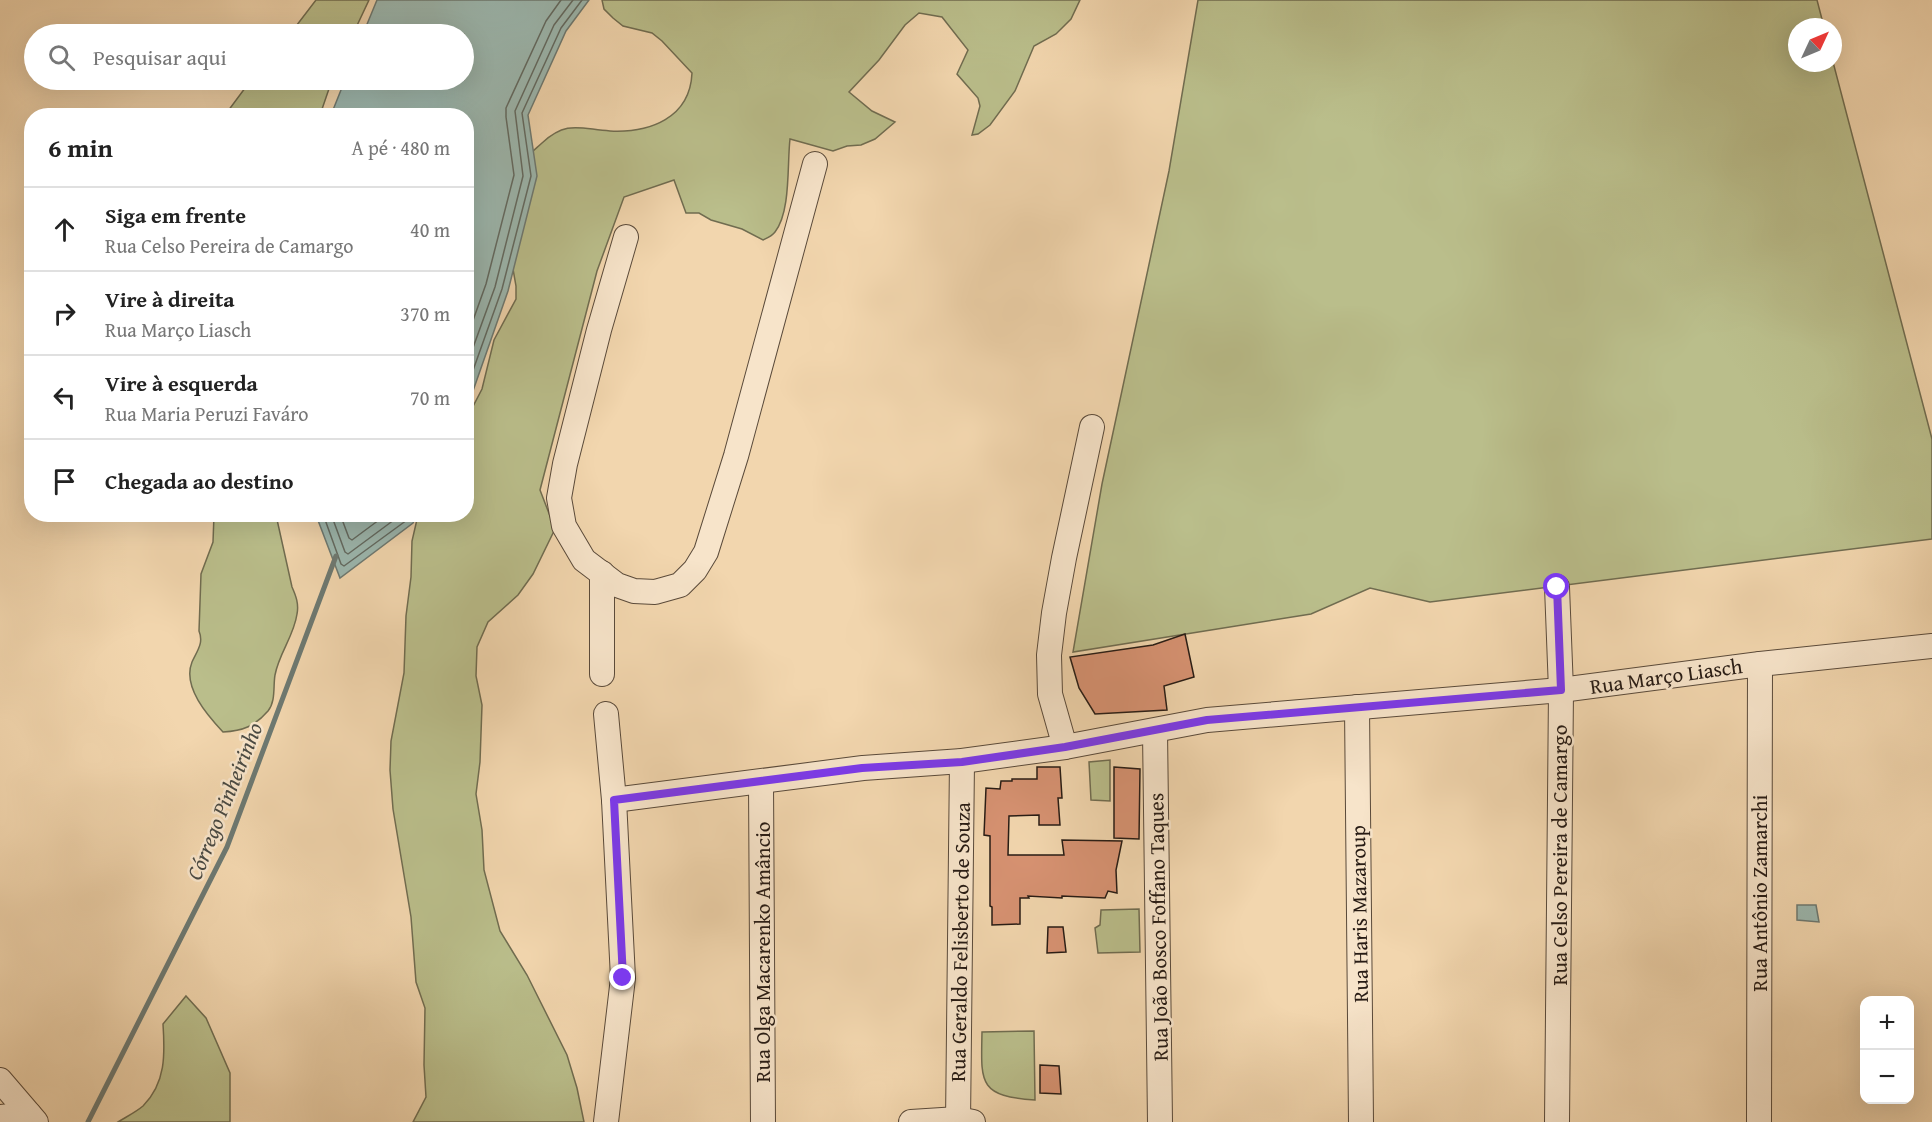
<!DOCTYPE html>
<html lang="pt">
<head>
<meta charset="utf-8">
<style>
	body { margin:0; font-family:"Gentium Book Plus",serif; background:#f2f2f2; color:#222 }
	.controls { position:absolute; right:18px; bottom:18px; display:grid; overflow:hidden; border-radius:12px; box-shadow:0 6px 24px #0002 }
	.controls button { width:54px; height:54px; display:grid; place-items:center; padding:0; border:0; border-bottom:2px solid #e0e0e0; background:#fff; color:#222; font:30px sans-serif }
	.compass { position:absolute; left:1788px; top:18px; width:54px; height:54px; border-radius:50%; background:#fff; box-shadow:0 6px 24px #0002; rotate:46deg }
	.stop { position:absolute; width:18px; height:18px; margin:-14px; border:4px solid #7c3aed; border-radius:50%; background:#fff }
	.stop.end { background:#7c3aed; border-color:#fff; box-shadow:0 2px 6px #0008 }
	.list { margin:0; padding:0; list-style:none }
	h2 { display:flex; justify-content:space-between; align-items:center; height:78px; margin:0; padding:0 24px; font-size:26px }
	h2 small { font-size:20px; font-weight:400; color:#767676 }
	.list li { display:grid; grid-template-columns:39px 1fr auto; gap:18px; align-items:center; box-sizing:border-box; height:84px; padding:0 24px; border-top:2px solid #e0e0e0 }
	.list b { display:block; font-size:22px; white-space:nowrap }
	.list p { margin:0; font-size:20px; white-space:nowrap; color:#767676 }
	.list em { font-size:20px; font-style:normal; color:#767676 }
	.icon { flex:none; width:33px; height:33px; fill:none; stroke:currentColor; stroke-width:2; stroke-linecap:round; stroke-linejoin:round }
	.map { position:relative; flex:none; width:1932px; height:1122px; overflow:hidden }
	.search { position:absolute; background:#fff; box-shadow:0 6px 24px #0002; left:24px; top:24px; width:450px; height:66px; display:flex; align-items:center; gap:15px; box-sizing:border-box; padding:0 21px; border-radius:33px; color:#767676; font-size:22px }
	.panel { position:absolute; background:#fff; box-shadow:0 6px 24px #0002; left:24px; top:108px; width:450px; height:414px; border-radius:24px }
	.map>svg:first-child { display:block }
	.green { fill:#babe8b; stroke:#706c50; stroke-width:1.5 }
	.water { fill:#9cb8b0; stroke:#6d7972; stroke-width:1.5 }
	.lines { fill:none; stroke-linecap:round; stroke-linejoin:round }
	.shore { stroke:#626a62; stroke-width:1.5 }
	.stream { stroke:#6d7972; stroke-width:5 }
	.building { fill:#d79272; stroke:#271b14; stroke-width:1.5 }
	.minor-casing { stroke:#5a4a3a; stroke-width:26 }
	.minor { stroke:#f7e4ca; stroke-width:24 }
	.route { stroke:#7c3aed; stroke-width:8 }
	.labels { text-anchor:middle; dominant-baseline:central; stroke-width:5; stroke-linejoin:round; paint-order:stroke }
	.street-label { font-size:21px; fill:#271b14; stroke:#f7e4ca }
	.water-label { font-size:22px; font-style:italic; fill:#4a4a43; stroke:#f7e4ca }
</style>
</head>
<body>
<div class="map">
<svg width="1932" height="1122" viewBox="0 0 1932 1122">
	<rect width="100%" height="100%" fill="#f2d6ae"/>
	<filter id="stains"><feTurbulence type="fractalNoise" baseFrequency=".00333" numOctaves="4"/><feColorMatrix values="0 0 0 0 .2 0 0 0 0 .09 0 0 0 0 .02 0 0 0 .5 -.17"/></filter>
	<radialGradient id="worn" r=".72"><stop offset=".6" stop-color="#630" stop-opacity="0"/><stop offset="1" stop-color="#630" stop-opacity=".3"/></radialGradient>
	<g class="green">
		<polygon points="316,0 369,0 353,34 290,34"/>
		<path d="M602 0H1080L1071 19 1056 34 1034 46 1015 91 990 125 978 134 972 135 980 106 978 98 957 74 968 50 942 17 919 13 905 25 879 60 849 92 872 111 895 122 875 139 861 145 847 146 833 151 790 139C787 164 791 212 775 232 772 236 767 238 763 240L742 229 711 220 699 213H686L674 180 624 197 597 271 540 490 555 529 533 574 518 595 488 622 477 647 476 676 482 705 480 762 476 794 482 830 484 870 500 931 527 975 567 1055 577 1088 584 1122H413L426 1097 424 1065 425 1008 416 982 411 917 393 809 390 770 391 741 404 673 406 616 411 577 412 541 418 515 466 514 467 418 482 389 494 340 516 299V286L513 269C516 241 519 214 523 187 524 179 523 167 526 160 529 153 537 148 542 143 567 120 580 129 610 131 650 133 690 118 692 73L662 41 652 33 623 26 613 18 604 9Z"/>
		<polygon points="1198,0 1817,0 1824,27 1797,27 1797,63 1833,62 1932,439 1932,539 1430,602 1370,588 1311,614 1073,652 1102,484 1169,171"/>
		<polygon points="251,80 332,80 320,115 225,115"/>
		<path d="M214 515H276L292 587C296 596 299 604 297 614 294 636 279 653 275 675 273 686 276 701 268 711 255 726 243 731 223 732 208 716 182 687 192 662 197 651 204 643 199 631L201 574 213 542Z"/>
		<polygon points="1110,760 1110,801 1091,800 1089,762"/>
		<polygon points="1139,909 1140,952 1098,953 1095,928 1100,925 1101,910"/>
		<path d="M186 996 206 1018 230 1073V1122H118C126 1117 136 1112 143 1106 166 1083 165 1054 163 1024Z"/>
		<path d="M1034 1031 1035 1100C978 1096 981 1083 982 1032Z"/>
	</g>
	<g class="water">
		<polygon points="377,0 589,0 566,31 528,115 537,176 508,291 467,408 466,116 331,115 345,80 464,80 464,34 363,34"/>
		<polygon points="316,515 316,514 417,515 413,523 340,578"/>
		<polygon points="1797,905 1816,905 1819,922 1797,920"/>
	</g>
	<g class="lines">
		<g class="shore">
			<polyline points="466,340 486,284 514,175 506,117 506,108 546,21 561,0"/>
			<polyline points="466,367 495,287 523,176 515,111 554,25 573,0"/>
			<polyline points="466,390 502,289 531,176 522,113 561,28 582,0"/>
			<polyline points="323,514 341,564 344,566 407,520 410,514"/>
			<polyline points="331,514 345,552 348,554 402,514"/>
			<polyline points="340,514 349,538 352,540 387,514"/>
		</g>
		<polyline class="stream" points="88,1122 227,847 336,556"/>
	</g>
	<g class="building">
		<polygon points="1185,634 1194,677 1164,686 1167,710 1095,714 1079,688 1070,657 1153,645"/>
		<polygon points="1037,767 1060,767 1062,798 1058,798 1060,825 1039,825 1039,815 1009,816 1008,855 1064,855 1062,840 1122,841 1116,870 1117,893 1108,891 1105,898 1062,896 1062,898 1028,896 1029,898 1020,898 1020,924 992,925 992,907 990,906 990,836 984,835 986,788 1000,789 1001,781 1012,781 1012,779 1037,779"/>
		<polygon points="1114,767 1140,769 1139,839 1114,838"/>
		<polygon points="1048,927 1063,927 1066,952 1047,953"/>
		<polygon points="1040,1065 1059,1066 1061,1094 1040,1093"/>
	</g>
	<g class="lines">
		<defs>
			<g id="minor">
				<polyline points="626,237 599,330 565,464 559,498 564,526 584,560 617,585 634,591 655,592 680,585 695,570 706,552 736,456 815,164"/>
				<polyline points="602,573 602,674"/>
				<polyline points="1357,707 1361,1122"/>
				<polyline points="606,714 614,800 623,978 606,1122"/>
				<polyline points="1155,731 1160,1122"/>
				<polyline points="1065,747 1050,694 1049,655 1054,613 1064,558 1092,427"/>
				<polyline points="761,782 763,1122"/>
				<polyline points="614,800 863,768 962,761 1065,747 1207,720 1561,690 1760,664 1932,646"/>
				<polyline points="0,1080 36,1122"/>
				<polyline points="0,1117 29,1114"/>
				<polyline points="911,1122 958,1119 973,1122"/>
				<polyline points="958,1122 962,761"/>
				<polyline points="1557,1122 1561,690 1557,587"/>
				<polyline points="1759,1122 1760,664"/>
			</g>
		</defs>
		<use href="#minor" class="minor-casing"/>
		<use href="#minor" class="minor"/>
	</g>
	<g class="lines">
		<polyline class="route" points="623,978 614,800 862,768 962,762 1065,747 1207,720 1561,690 1557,587"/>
	</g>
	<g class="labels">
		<g class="street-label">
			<text transform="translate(1666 676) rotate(-8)">Rua Março Liasch</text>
			<text transform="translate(1559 855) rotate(-90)">Rua Celso Pereira de Camargo</text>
			<text transform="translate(1759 893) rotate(-90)">Rua Antônio Zamarchi</text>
			<text transform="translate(1359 914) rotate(-91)">Rua Haris Mazaroup</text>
			<text transform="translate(1158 927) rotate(-91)">Rua João Bosco Foffano Taques</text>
			<text transform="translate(960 942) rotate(-89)">Rua Geraldo Felisberto de Souza</text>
			<text transform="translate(762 952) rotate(-90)">Rua Olga Macarenko Amâncio</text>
		</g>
		<g class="water-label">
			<text transform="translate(224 801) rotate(-68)">Córrego Pinheirinho</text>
		</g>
	</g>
	<rect width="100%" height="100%" filter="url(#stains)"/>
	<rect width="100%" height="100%" fill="url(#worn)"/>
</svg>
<div class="controls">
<button>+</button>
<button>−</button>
</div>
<svg class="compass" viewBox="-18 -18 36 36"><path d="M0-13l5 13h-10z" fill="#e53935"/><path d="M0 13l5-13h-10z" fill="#767676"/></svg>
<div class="stop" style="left:1557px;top:587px"></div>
<div class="stop end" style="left:623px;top:978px"></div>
<div class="search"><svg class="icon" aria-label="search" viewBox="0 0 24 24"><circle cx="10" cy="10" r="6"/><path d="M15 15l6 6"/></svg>Pesquisar aqui</div>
<section class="panel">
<h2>6 min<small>A pé · 480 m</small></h2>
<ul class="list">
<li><svg class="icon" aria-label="ahead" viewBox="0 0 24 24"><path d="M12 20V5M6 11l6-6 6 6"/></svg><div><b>Siga em frente</b><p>Rua Celso Pereira de Camargo</p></div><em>40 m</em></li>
<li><svg class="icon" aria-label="right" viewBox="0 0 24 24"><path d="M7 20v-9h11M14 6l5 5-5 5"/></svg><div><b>Vire à direita</b><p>Rua Março Liasch</p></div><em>370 m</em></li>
<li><svg class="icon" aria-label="left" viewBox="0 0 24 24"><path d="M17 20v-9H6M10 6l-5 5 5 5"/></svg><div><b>Vire à esquerda</b><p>Rua Maria Peruzi Faváro</p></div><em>70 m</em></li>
<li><svg class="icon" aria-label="arrive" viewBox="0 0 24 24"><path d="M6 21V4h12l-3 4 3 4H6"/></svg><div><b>Chegada ao destino</b></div></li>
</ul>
</section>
</div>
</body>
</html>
